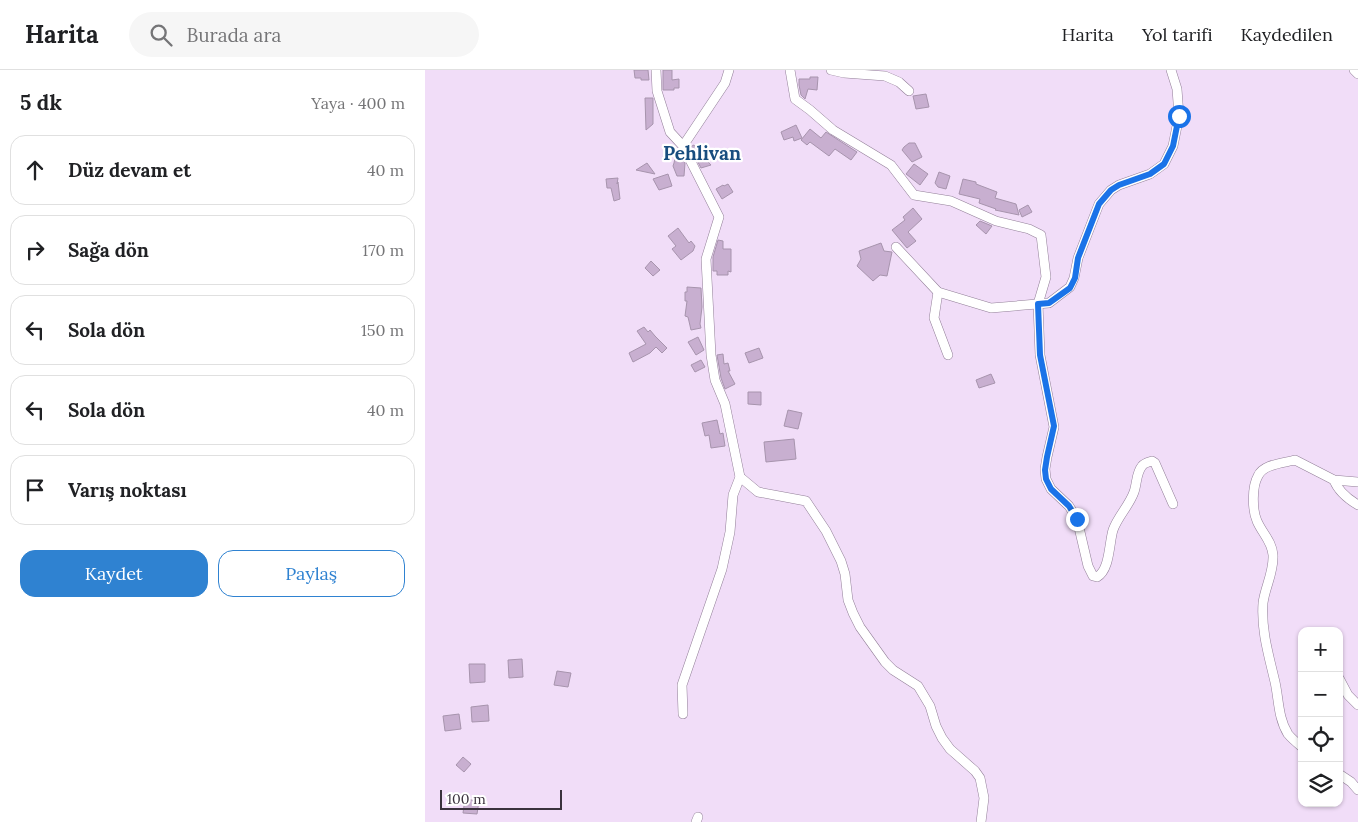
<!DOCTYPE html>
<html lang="tr">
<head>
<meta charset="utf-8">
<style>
	body { margin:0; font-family:Lora,serif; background:#f6f6f6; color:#202124 }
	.controls { position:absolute; right:15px; bottom:15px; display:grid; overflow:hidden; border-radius:10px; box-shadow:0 1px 4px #0004 }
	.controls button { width:45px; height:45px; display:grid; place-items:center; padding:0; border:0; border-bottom:1px solid #e0e0e0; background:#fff; color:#202124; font:25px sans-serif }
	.scale { position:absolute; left:15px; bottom:12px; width:122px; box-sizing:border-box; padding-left:5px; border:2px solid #3a323d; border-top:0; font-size:14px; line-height:18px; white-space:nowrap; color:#3a323d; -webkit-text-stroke:4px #fff; paint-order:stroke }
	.stop { position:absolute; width:15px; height:15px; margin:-11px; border:4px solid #1a73e8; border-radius:50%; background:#fff }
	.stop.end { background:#1a73e8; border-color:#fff; box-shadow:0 1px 5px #0008 }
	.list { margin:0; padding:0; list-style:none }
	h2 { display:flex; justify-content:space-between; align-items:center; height:65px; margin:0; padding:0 20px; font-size:21px }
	h2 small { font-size:16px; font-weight:400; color:#757577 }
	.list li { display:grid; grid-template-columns:32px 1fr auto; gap:15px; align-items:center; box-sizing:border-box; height:70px; margin:0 10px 10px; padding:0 10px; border:1px solid #e0e0e0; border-radius:15px }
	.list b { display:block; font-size:19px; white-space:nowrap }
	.list em { font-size:16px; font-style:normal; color:#757577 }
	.actions { display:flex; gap:10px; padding:15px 20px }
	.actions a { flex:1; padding:11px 0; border:1px solid #2f82d1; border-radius:15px; text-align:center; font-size:18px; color:#2f82d1 }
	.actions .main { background:#2f82d1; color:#fff }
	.icon { flex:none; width:28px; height:28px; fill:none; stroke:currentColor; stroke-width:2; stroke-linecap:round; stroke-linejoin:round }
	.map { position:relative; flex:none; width:933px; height:752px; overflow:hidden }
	header { display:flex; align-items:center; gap:30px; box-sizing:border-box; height:70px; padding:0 25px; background:#fff; border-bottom:1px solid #e0e0e0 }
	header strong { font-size:24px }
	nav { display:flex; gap:28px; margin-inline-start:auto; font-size:18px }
	.search { width:350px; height:45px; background:#f6f6f6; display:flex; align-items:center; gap:12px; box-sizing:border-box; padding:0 18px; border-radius:28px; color:#757577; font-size:19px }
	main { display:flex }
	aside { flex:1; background:#fff }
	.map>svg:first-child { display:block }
	.building { fill:#c8afd0; stroke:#a794ad }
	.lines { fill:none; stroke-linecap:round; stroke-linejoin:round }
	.minor-casing { stroke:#927f98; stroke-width:10 }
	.minor { stroke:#fff; stroke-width:9 }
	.route { stroke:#1a73e8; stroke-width:6 }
	.labels { text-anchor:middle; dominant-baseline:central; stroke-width:4.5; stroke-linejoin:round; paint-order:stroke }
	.district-label { font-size:19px; font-weight:bold; fill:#184d7f; stroke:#fff }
</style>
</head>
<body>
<header>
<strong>Harita</strong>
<div class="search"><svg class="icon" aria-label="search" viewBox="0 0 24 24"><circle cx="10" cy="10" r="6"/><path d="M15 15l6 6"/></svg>Burada ara</div>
<nav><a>Harita</a><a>Yol tarifi</a><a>Kaydedilen</a></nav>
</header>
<main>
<aside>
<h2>5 dk<small>Yaya · 400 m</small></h2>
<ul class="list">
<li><svg class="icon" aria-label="ahead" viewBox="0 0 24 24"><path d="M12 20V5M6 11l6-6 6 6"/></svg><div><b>Düz devam et</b></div><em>40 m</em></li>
<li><svg class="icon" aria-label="right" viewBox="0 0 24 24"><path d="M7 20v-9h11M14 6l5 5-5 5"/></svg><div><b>Sağa dön</b></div><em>170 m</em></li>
<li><svg class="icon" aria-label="left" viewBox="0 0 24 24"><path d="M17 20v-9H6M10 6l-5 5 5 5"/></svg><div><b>Sola dön</b></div><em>150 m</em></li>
<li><svg class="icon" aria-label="left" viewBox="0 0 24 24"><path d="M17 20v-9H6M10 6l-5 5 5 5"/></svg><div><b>Sola dön</b></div><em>40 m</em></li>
<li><svg class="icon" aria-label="arrive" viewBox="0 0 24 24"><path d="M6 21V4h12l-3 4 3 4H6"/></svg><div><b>Varış noktası</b></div></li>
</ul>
<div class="actions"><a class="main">Kaydet</a><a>Paylaş</a></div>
</aside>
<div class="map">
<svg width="933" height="752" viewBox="0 0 933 752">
	<rect width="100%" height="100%" fill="#f1ddf8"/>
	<g class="building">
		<polygon points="209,0 223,0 224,10 216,10 216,8 210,8"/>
		<polygon points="238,0 247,0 247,10 254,9 254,18 249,18 249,20 238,20"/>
		<polygon points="385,7 393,7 392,20 383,19 380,29 376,25 374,15 374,9 385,9"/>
		<polygon points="501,24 504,37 491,39 488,26"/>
		<polygon points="220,28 228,28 228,54 221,60"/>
		<polygon points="371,55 377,68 369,71 368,67 359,70 356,62"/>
		<polygon points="385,59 396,68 401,62 432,82 426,90 410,79 404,86 385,72 382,75 376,70"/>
		<polygon points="484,73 490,73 497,87 487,92 477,80 479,77"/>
		<polygon points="269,75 272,80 286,95 276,98 265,77"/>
		<polygon points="250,88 257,89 260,93 259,106 252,106 248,96 249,93"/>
		<polygon points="222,93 230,104 211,100"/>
		<polygon points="489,94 503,104 495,115 481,104"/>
		<polygon points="514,102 525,106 521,119 513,117 510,113"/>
		<polygon points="243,104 247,116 234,120 228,109"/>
		<polygon points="193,108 192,114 193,112 195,129 189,131 186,118 182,118 181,109"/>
		<polygon points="538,109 551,112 551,114 572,122 570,128 591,134 594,145 570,140 571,139 554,133 555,129 534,124"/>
		<polygon points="303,114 308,122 297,129 291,119 298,115 299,116"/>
		<polygon points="603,135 607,142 597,147 594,140"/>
		<polygon points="488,138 497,149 483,162 491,171 482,178 467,160 480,150 478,147"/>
		<polygon points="555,151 567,156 561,164 551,155"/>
		<polygon points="253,158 264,173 266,171 270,176 268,181 256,190 247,179 251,176 243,166"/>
		<polygon points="293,170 298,171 298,179 306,179 306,202 303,201 303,205 292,205 292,201 288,201 288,187"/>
		<polygon points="456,173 459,181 467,182 462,206 455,205 448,211 432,196 436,189 434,181"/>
		<polygon points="226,191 235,200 228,206 220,198"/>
		<polygon points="262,217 276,218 277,237 275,254 276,258 266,260 263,247 260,246 262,231 260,231 260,222 262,222"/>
		<polygon points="219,257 223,262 225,260 230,266 242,278 237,283 231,277 225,283 208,292 204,283 221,274 212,261"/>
		<polygon points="273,267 279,280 271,285 263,272"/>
		<polygon points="334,278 338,288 324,293 320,283"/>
		<polygon points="298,284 299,294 303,293 305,301 303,301 310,314 300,319 296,308 292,285"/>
		<polygon points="276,290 280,297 270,302 266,295"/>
		<polygon points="566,304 570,313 554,318 551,310"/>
		<polygon points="323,322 336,322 336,335 323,334"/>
		<polygon points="363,340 377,343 373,359 359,356"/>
		<polygon points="292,350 295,364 298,363 300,376 286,378 284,365 280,366 277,353"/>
		<polygon points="369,369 371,389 341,392 339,372"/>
		<polygon points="97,589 98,607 84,608 83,590"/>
		<polygon points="44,594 60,594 60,612 45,613"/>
		<polygon points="132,601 146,603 143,617 129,615"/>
		<polygon points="63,635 64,651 47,652 46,637"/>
		<polygon points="34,644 36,659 20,661 18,646"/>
		<polygon points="38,687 46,694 39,702 31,695"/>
		<polygon points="40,729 54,731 52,744 38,743"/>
	</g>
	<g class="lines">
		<defs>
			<g id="minor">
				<polyline points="231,0 232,21 245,62 258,76 294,147 281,189 286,285 290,310 300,334 315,407 308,425 305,462 297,499 257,615 258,644"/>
				<path d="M365 0 370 29 385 40 408 60 466 95 489 125 526 131 571 151 604 159 616 165 621 207 613 234 615 285 629 357 622 387 620 399 621 409 626 419 644 436 652 449 663 496 668 506 672 507C685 500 684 473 688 460 693 446 704 436 709 422 712 414 711 403 717 396 719 393 724 392 727 391L730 393 748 434"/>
				<polyline points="406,0 419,3 460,6 474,12 484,21"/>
				<polyline points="929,0 933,4"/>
				<polyline points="258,76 300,13 304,0"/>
				<polyline points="471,177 513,222 566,238 624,233 645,217 649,208 653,188 674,134 686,120 694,115 725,104 739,94 748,76 754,46 752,19 746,0"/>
				<polyline points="513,222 509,248 523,285"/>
				<polyline points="315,407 333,422 381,431 401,461 416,491 420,504 423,530 428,543 435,557 460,592 468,600 493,616 505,636 511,656 517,668 525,679 550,701 555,708 559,728 556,752"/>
				<path d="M909 410C913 421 923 429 933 435"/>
				<polyline points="914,608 923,625 933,635"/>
				<path d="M877 677C872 673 867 669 863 664 853 648 854 630 850 612 844 586 836 561 838 533 840 517 849 502 848 485 847 471 837 463 832 451 827 440 827 416 833 406 838 394 859 393 870 390L909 410 933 412"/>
				<polyline points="914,704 926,712 933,720"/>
				<polyline points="271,752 273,747"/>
			</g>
		</defs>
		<use href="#minor" class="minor-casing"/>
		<use href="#minor" class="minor"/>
	</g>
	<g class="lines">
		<polyline class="route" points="652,449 644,436 626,419 621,409 620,400 622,387 629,356 615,285 613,234 624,233 645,218 650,208 653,188 674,134 686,120 694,115 725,104 739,94 748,76 754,46"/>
	</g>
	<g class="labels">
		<g class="district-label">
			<text x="277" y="83">Pehlivan</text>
		</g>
	</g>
</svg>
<div class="controls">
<button>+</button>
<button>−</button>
<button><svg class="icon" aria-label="locate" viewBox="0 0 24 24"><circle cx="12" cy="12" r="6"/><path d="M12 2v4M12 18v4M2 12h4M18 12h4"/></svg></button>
<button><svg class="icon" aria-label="layers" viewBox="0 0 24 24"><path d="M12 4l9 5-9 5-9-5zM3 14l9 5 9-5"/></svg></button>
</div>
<div class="scale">100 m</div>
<div class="stop" style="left:754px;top:46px"></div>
<div class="stop end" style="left:652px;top:449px"></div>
</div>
</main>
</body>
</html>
